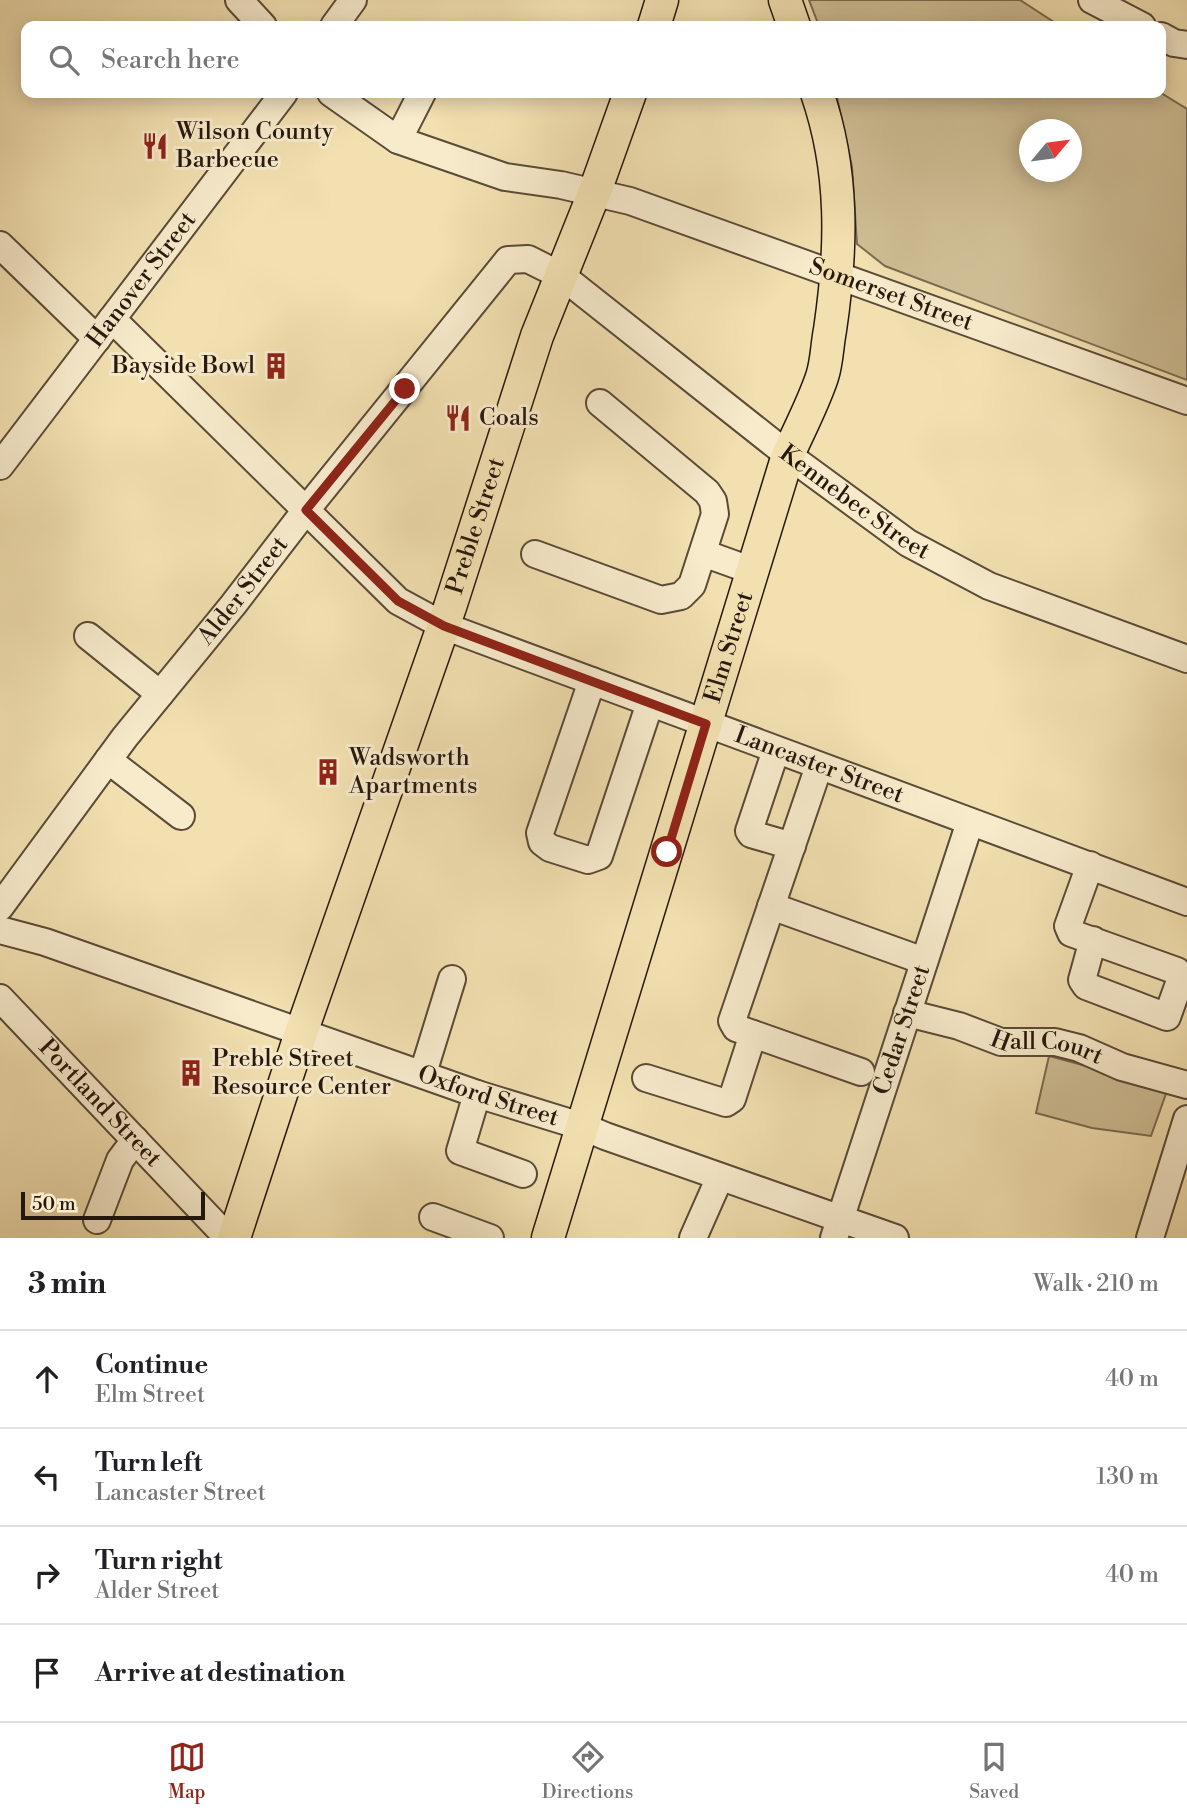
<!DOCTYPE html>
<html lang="en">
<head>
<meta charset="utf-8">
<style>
	body { margin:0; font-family:"Libre Bodoni",serif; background:#f6f6f6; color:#202124 }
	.compass { position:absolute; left:1019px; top:119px; width:63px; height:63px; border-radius:50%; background:#fff; box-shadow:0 4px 18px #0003; rotate:61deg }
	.scale { position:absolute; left:21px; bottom:18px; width:184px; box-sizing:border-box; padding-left:7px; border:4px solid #27180d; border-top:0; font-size:19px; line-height:24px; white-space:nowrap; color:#27180d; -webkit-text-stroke:5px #f7ebcc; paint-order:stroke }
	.stop { position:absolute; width:21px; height:21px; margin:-16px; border:5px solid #8f2418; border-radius:50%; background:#fff }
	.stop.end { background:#8f2418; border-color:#fff; box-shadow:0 2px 7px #0008 }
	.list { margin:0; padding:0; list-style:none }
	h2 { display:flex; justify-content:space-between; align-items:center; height:91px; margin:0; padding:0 28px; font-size:30px }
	h2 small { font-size:23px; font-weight:400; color:#757577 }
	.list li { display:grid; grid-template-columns:46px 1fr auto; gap:21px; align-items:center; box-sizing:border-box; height:98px; padding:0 28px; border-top:2px solid #e0e0e0 }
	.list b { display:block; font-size:26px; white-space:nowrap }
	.list p { margin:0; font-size:23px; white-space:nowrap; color:#757577 }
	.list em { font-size:23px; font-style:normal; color:#757577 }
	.icon { flex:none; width:38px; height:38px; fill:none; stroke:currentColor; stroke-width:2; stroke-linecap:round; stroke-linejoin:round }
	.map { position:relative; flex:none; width:1187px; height:1238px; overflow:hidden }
	.search { position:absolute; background:#fff; box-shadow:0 4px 18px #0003; left:21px; right:21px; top:21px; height:77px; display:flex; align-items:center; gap:18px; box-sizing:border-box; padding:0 24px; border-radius:14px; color:#757577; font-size:26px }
	.sheet { height:483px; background:#fff }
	nav { display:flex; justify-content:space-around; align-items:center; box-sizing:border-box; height:98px; border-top:2px solid #e0e0e0; background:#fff; font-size:19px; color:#757577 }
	nav a { display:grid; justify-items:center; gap:4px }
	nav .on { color:#8f2418 }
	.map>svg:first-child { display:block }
	.green { fill:#cfbe95; stroke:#7b6b51; stroke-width:2; fill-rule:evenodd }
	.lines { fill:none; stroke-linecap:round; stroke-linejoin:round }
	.minor-casing { stroke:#5a4a36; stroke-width:30 }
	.major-casing { stroke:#27180d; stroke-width:35 }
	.minor { stroke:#f7ebcc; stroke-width:26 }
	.major { stroke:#f2e0b1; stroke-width:32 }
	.route { stroke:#8f2418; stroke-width:9 }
	.labels { text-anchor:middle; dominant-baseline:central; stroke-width:6; stroke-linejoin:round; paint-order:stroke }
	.poi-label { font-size:24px; fill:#27180d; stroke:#f7ebcc; text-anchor:start }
	.street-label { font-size:24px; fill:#27180d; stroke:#f7ebcc }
</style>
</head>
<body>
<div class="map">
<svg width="1187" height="1238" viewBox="0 0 1187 1238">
	<rect width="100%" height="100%" fill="#f2e0b1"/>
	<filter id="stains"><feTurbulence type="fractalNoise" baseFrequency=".00286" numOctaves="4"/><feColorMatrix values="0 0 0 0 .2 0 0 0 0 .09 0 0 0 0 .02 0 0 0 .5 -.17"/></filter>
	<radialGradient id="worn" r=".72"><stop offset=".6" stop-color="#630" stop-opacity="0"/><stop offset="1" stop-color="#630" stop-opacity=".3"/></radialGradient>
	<g class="green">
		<polygon points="809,0 1020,0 1060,26 819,26"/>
		<path d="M836 93H1161L1187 109V380L885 266 857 244 852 167ZM1030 130H1072V172H1030Z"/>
		<polygon points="1049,1056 1168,1088 1151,1136 1092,1128 1036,1113"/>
	</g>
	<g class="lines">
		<defs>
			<g id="minor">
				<polyline points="239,0 263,26"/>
				<polyline points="1092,0 1142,26"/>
				<polyline points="334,26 353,0"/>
				<polyline points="1161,36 1174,43 1187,45"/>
				<path id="s1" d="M331 93 398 140 505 177 561 185 630 201 1187 401"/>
				<polyline points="398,140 422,93"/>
				<polyline points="0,245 97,339"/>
				<path id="s2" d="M112 319 398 601 444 626 1187 902"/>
				<path id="s3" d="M0 466 284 93"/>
				<polyline points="703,553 753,571"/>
				<polyline points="535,554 661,600 681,596 692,585 715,514 713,501 707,492 600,403"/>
				<polyline points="88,636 160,694"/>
				<polyline points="592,681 540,833 542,842 550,848 588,860 599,856 650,703"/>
				<polyline points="776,750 749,831 751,834 792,846"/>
				<polyline points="108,760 181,816"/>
				<polyline points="819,766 732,1021 736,1028 861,1072"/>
				<polyline points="1090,865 1068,926 1071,933 1177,971 1181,978 1167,1017 1086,986 1082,980 1093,940"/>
				<polyline points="771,906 924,961"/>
				<path id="s4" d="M0 907 125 737 233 605 306 510 508 260 528 259 562 276 788 455 908 543 989 586 1187 659"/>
				<path id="s5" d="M0 930 45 942 477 1094 584 1127 605 1136 895 1238"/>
				<path id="s6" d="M0 998 228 1238"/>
				<path id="s7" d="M907 1013 959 1026 1001 1042H1055L1079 1048 1122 1067 1187 1085"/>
				<polyline points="423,1073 452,979"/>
				<polyline points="646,1078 726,1103 732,1099 753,1034"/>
				<polyline points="477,1094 460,1151 523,1174"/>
				<polyline points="433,1217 490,1238"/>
				<polyline points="97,1220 120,1160 135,1140"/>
				<polyline points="693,1238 720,1177"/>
				<path id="s8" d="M834 1238 970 822"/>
				<polyline points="1150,1238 1187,1119"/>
			</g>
			<g id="major">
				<polyline points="785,0 794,26"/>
				<polyline points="654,26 662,0"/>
				<path id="s9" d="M234 1238 301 1033 450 607 537 336 595 191 630 93"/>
				<path id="s10" d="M548 1238 788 455C799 430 813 404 822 377 827 362 827 345 830 330 842 249 844 171 817 93"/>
			</g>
		</defs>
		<use href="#minor" class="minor-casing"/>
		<use href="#major" class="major-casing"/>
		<use href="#minor" class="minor"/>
		<use href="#major" class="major"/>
	</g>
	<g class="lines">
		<polyline class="route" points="405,389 306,510 398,601 444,626 706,724 667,852"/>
	</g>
	<defs>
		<symbol id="restaurant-bare" viewBox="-9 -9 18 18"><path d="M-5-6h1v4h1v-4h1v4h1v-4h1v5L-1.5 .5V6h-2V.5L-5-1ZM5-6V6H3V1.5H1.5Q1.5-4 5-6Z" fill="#8f2418" stroke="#f7ebcc" stroke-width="2.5" paint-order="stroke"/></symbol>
		<symbol id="building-bare" viewBox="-9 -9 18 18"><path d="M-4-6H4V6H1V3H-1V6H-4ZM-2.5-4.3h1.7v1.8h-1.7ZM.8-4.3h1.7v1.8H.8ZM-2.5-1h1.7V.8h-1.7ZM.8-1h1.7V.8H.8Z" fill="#8f2418" stroke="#f7ebcc" stroke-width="2.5" paint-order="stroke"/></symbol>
	</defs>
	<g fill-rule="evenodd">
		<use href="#restaurant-bare" x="136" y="127" width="38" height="38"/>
		<use href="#building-bare" x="257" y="347" width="38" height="38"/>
		<use href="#restaurant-bare" x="439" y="399" width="38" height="38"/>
		<use href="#building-bare" x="309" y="753" width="38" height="38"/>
		<use href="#building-bare" x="172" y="1054" width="38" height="38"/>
	</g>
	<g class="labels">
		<g class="poi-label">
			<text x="176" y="132">Wilson County<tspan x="176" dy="28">Barbecue</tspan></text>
			<text x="255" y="366" text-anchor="end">Bayside Bowl</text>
			<text x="479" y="418">Coals</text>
			<text x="349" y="758">Wadsworth<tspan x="349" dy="28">Apartments</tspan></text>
			<text x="212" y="1059">Preble Street<tspan x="212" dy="28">Resource Center</tspan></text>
		</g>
		<g class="street-label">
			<text stroke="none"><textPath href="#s3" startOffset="234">Hanover Street</textPath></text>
			<text stroke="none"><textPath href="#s1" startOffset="600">Somerset Street</textPath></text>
			<text stroke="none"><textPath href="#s4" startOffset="1251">Kennebec Street</textPath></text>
			<text stroke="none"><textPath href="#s9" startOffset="752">Preble Street</textPath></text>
			<text stroke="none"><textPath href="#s4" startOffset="399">Alder Street</textPath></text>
			<text stroke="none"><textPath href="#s10" startOffset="618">Elm Street</textPath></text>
			<text stroke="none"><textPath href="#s2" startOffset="854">Lancaster Street</textPath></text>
			<text stroke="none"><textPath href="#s8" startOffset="219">Cedar Street</textPath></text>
			<text stroke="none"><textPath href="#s7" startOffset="145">Hall Court</textPath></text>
			<text stroke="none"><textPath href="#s5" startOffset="516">Oxford Street</textPath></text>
			<text stroke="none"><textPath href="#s6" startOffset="145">Portland Street</textPath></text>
		</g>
	</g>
	<rect width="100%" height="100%" filter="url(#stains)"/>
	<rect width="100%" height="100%" fill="url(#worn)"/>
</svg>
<svg class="compass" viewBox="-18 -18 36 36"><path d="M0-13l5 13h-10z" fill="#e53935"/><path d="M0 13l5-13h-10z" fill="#757577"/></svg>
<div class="scale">50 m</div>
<div class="stop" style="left:667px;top:852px"></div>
<div class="stop end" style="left:405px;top:389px"></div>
<div class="search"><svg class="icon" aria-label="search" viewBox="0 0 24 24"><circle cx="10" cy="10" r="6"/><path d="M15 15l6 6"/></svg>Search here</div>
</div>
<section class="sheet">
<h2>3 min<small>Walk · 210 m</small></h2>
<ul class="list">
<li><svg class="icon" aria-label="ahead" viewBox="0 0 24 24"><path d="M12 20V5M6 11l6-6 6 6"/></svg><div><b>Continue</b><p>Elm Street</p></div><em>40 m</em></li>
<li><svg class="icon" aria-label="left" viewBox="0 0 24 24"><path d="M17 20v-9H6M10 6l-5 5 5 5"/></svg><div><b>Turn left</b><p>Lancaster Street</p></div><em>130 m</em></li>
<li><svg class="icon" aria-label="right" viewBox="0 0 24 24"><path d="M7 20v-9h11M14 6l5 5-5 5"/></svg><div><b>Turn right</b><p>Alder Street</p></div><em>40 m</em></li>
<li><svg class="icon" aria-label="arrive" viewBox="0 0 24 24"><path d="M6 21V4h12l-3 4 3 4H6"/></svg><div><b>Arrive at destination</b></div></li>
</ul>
</section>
<nav>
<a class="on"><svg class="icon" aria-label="map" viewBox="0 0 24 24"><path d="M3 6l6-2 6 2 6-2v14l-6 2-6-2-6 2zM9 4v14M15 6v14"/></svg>Map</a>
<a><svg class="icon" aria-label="directions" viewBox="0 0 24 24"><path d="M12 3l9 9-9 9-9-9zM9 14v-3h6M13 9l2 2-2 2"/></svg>Directions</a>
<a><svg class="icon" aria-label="saved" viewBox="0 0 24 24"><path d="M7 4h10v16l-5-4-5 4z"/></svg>Saved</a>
</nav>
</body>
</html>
